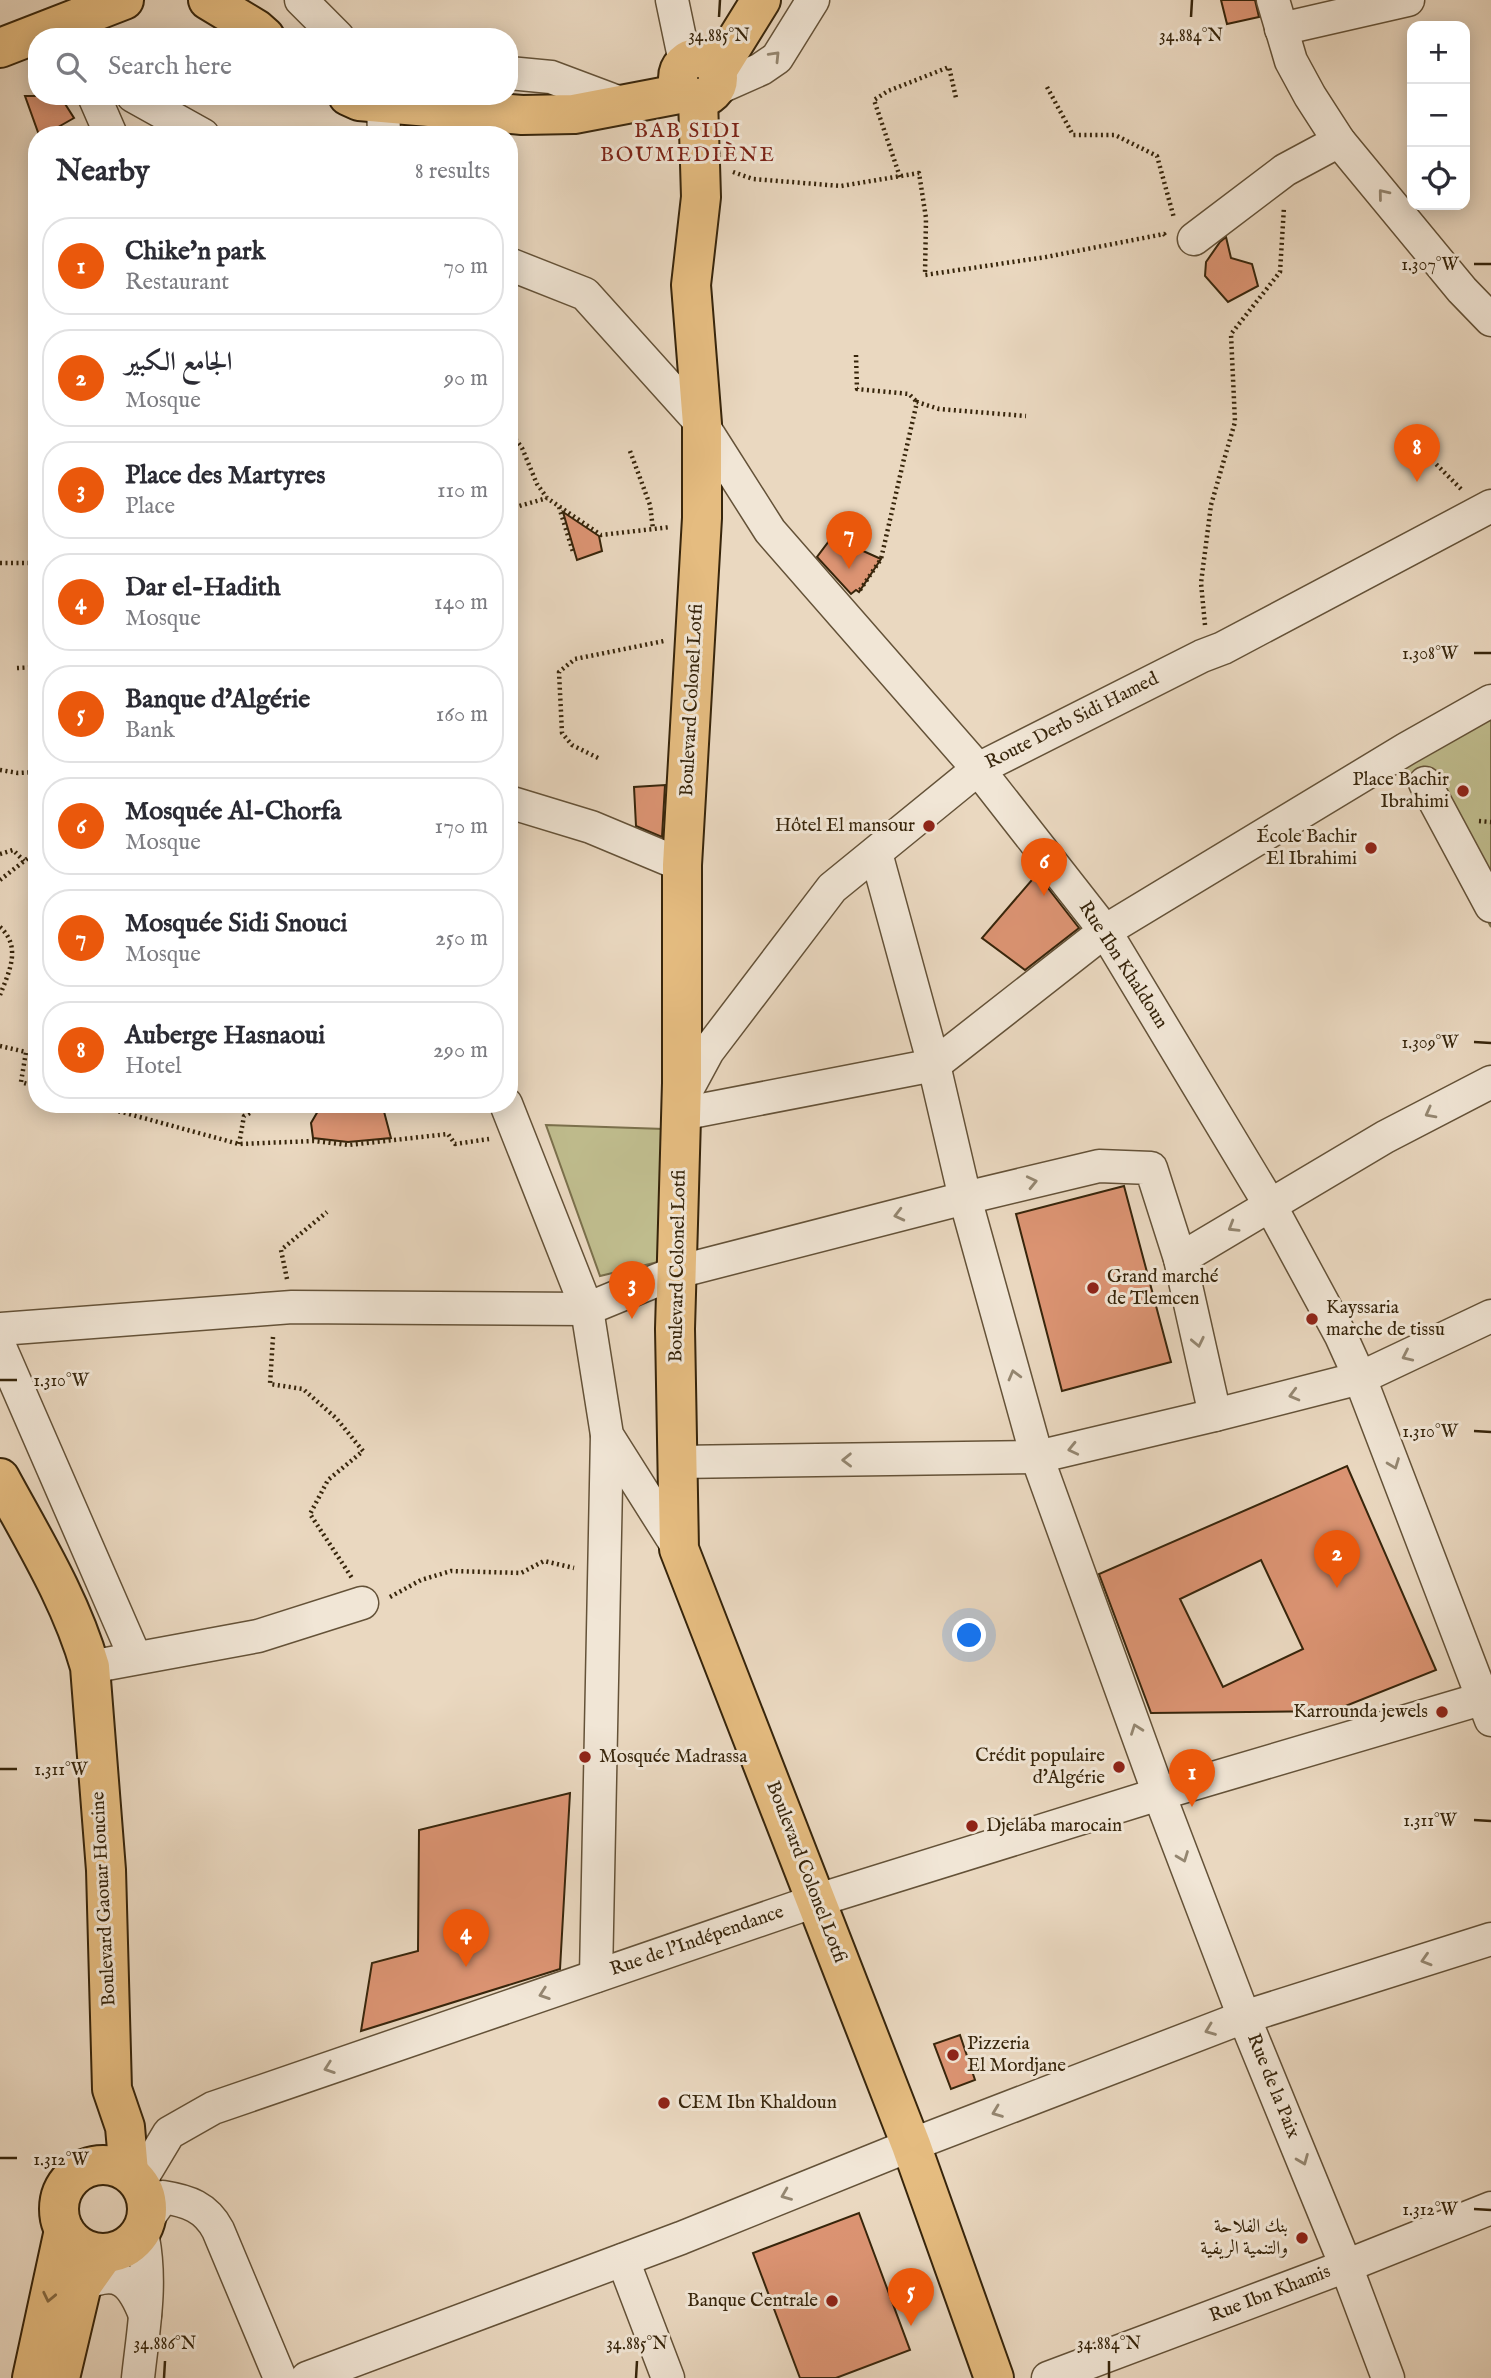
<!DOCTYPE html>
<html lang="en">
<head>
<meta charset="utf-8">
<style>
	body { margin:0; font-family:"IM FELL English",Amiri,serif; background:#f7f7f7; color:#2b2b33 }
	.controls { position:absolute; right:21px; top:21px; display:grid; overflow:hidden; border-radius:14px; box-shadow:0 4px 18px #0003 }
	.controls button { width:63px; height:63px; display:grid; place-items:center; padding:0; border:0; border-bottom:2px solid #e1e1e2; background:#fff; color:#2b2b33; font:35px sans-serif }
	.you { position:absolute; left:970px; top:1636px; width:24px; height:24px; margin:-18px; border:5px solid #fff; border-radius:50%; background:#1a73e8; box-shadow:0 0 0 10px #1a73e833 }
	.badge { display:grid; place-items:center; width:46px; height:46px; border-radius:50%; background:#ea580c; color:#fff; font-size:23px; font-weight:700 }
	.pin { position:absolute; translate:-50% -58px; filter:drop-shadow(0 2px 4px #0008) }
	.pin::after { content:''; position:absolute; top:37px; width:24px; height:21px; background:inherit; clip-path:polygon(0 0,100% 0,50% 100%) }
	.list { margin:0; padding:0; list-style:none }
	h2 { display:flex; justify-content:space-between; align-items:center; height:91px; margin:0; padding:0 28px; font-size:30px }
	h2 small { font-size:23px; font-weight:400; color:#7c7c81 }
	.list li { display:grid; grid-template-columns:46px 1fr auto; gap:21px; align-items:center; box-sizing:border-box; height:98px; margin:0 14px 14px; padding:0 14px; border:2px solid #e1e1e2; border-radius:28px }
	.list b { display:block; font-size:26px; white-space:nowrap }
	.list p { margin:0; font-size:23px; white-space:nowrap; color:#7c7c81 }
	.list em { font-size:23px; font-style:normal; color:#7c7c81 }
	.icon { flex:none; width:38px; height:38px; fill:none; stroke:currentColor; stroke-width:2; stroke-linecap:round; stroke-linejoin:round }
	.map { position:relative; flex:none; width:1491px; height:2378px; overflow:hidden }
	.search { position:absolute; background:#fff; box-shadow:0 4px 18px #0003; left:28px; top:28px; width:490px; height:77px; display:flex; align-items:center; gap:18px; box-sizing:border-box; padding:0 24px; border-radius:28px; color:#7c7c81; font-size:26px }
	.panel { position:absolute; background:#fff; box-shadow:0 4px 18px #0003; left:28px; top:126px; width:490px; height:987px; border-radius:28px }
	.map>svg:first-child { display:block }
	.green { fill:#bfbc8d; stroke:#7b704c; stroke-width:2 }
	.building { fill:#dc9473; stroke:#37250b; stroke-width:2; fill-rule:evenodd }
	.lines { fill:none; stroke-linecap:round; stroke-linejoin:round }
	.minor-casing { stroke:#645238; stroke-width:35 }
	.primary-casing { stroke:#37250b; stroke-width:42 }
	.path { stroke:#37250b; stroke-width:4.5; stroke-dasharray:2 3.5; stroke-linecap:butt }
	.minor { stroke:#f1e6d6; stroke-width:32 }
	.primary { stroke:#e5bc80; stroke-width:38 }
	.oneway { stroke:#948670 }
	.oneway2 { stroke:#856940 }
	.ticks { fill:none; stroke:#37250b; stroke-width:2.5 }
	.poi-dot { fill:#8f2418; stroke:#f1e6d6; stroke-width:2.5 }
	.labels { text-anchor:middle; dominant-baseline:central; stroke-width:6; stroke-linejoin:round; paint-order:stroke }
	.street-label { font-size:19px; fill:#37250b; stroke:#f1e6d6 }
	.poi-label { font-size:19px; fill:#37250b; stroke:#f1e6d6; text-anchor:end }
	.neighbourhood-label { font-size:21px; letter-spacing:2px; fill:#7a1f14; stroke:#f1e6d6 }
	.ticks-label { font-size:18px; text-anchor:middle; fill:#37250b; stroke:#f1e6d6; stroke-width:6; stroke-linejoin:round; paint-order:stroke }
</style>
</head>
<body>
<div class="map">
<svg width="1491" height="2378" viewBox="0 0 1491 2378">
	<rect width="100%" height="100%" fill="#ead8c0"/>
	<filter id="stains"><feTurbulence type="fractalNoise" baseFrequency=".00286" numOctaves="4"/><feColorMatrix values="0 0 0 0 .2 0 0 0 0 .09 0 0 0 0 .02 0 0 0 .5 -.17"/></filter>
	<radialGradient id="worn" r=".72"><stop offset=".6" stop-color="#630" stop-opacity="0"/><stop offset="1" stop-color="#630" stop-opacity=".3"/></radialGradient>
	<g class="green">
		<polygon points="1491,704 1491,927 1398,756"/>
		<polygon points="546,1125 664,1129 662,1261 600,1276"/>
	</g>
	<g class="building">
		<polygon points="1221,0 1255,0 1259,17 1227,24"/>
		<polygon points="25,96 60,96 74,118 44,135 39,135"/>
		<polygon points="1226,237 1231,258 1252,264 1258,286 1228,302 1205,276 1206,262 1220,242"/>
		<polygon points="563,512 599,536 602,551 577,560"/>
		<polygon points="832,537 881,559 859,592 856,590 851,594 817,557"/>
		<polygon points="665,785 662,837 636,826 634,787"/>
		<polygon points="1037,874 1079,928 1025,970 982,938"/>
		<polygon points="330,1104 382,1104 391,1138 348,1142 313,1138 311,1123 318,1111"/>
		<polygon points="1124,1186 1171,1362 1062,1391 1016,1214"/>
		<path d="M1347 1466 1436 1670 1333 1711 1151 1713 1099 1574ZM1261 1560 1303 1649 1223 1687 1180 1599Z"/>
		<polygon points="570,1793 560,1969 361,2031 372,1963 418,1951 419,1830"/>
		<polygon points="960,2035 975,2080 951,2089 934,2044"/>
		<polygon points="859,2213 910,2350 836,2378 800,2378 753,2253"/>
	</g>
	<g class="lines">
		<defs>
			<g id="minor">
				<polyline points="301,0 338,37"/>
				<polyline points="672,0 685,62"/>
				<polyline points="1273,0 1291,61 1310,96 1339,141 1462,290 1491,320"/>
				<polyline points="1281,29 1408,0"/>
				<polyline points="509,73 551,77 623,104"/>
				<polyline points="716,89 761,69 777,58 813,0"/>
				<polyline points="94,96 111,135"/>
				<polyline points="133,96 203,135"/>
				<polyline points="383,103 384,135"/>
				<polyline points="1194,239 1285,170 1339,141"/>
				<polyline points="509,264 585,294 702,424 770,531 978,769 1105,931 1270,1205 1341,1336 1360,1378 1491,1720"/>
				<polyline points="1425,783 1491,906"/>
				<polyline points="509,802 591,827 682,865"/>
				<polyline points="876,853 934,1065 965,1198 1037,1457 1159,1794 1244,2017 1346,2266 1388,2378"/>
				<polyline points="681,1101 708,1051 832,888 978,769 1202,656 1223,648 1491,506"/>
				<polyline points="506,1104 587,1309 607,1435 679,1549"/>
				<polyline points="681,1114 934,1065 1105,931 1406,749 1491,701"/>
				<polyline points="1180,1259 1385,1137 1491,1082"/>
				<polyline points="0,1329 292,1307 587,1309 677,1272 965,1198 1099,1166 1151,1168 1180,1259 1215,1415"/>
				<polyline points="0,1347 135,1657"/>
				<polyline points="677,1462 1037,1457 1215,1415 1360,1378 1491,1316"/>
				<polyline points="90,1667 258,1636 362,1603"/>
				<polyline points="596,1976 607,1435"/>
				<polyline points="139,2183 169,2133 213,2108 818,1900 1159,1794 1491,1696"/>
				<path d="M146 2221 163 2197C188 2201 206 2207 218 2230L280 2378"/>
				<path d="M137 2238H143C152 2285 143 2331 138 2378"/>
				<polyline points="623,2260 668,2378"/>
				<path d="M82 2285C119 2267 132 2282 145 2315"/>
				<polyline points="307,2378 681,2238 911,2145 1244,2017 1491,1939"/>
				<polyline points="1048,2378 1346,2266 1491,2208"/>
			</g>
			<g id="primary">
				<polyline points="208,0 256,29 265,37"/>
				<polyline points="0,48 124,0"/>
				<circle cx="698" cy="78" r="20"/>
				<polyline points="717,71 761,0"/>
				<polyline points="348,96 359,101 522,115 574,114 684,93"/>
				<polyline points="698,98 701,197 691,285 702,424 702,518 682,865 682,1083 675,1329 679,1549 911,2145 994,2378"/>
				<path d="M0 1478C33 1539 71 1600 90 1667L106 1870 112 2089 125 2127 129 2172"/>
				<circle cx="103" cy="2209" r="44"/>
				<polyline points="32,2378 64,2230"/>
				<polyline points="60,2378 82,2285 104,2254"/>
			</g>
		</defs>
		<use href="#minor" class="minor-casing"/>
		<use href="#primary" class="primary-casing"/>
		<g class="path">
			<polyline points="1047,87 1073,135 1115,135 1157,156 1174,218"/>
			<polyline points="733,172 753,179 841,186 919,173 926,218 925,275 1046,257 1164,234 1166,237"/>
			<polyline points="900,177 874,100 888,91 949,67 956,98"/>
			<polyline points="856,355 857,389 909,394 917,402"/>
			<polyline points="509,430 522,448 537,484 547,498 601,535 671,527"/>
			<polyline points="1409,437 1461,489"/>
			<polyline points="630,451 650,505 653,529"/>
			<polyline points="559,507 573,552"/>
			<polyline points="509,509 547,498"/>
			<polyline points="0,563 37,563"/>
			<polyline points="860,590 881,559 917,402 939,409 1026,416"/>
			<polyline points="1205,625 1201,583 1211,505 1235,422 1231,334 1280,272 1284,207"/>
			<polyline points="17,668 37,667"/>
			<polyline points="598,758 572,745 562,733 559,672 575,659 664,641"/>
			<polyline points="0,770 18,773 37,772"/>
			<polyline points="1479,821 1491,822"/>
			<polyline points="0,854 13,850 24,861"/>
			<polyline points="0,880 37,851"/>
			<path d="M0 927C22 947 9 972 0 995"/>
			<polyline points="0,1046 26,1052 21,1082 37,1087"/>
			<polyline points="92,1104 239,1144 314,1141 349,1145 448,1134 455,1144 489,1139"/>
			<polyline points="239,1144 244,1116 252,1112 252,1104"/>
			<polyline points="287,1279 281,1250 327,1212"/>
			<polyline points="273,1337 270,1384 303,1389 336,1418 363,1451 328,1480 310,1514 352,1578"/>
			<polyline points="390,1597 421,1580 451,1571 521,1573 544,1561 574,1568"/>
		</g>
		<use href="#minor" class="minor"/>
		<use href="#primary" class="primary"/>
	</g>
	<defs><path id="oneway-chevron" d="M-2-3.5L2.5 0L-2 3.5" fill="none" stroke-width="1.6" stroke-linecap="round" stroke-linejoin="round" transform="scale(1.75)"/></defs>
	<g class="oneway">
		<use href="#oneway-chevron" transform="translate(775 56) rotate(-46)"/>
		<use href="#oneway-chevron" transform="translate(1383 194) rotate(-129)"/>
		<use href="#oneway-chevron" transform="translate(1430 1113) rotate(152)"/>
		<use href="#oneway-chevron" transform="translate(1032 1182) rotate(-13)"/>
		<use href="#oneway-chevron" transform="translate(899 1215) rotate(166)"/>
		<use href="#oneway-chevron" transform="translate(1233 1227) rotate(149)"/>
		<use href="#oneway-chevron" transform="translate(1198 1342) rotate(78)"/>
		<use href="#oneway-chevron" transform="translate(1407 1356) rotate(155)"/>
		<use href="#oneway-chevron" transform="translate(1014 1375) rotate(-105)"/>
		<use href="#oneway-chevron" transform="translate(1294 1395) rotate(165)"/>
		<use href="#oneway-chevron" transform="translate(1073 1449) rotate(167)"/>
		<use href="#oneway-chevron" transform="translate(847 1460) rotate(179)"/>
		<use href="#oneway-chevron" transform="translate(1394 1464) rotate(69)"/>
		<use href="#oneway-chevron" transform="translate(1136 1729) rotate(-110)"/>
		<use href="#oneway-chevron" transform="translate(1183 1857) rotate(69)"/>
		<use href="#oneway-chevron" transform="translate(1426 1960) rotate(163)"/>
		<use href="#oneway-chevron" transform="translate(544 1994) rotate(161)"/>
		<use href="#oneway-chevron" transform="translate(1210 2030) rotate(159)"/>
		<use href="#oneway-chevron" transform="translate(329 2068) rotate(161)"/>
		<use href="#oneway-chevron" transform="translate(997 2112) rotate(159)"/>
		<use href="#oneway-chevron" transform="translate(1303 2160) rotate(68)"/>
		<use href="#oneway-chevron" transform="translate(786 2195) rotate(158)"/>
	</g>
	<use class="oneway2" href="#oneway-chevron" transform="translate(49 2297) rotate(102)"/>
	<path class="ticks" d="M719 17 720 0M1191 17 1192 0M1474 264H1491M1474 653H1491M1474 1042 1491 1043M0 1380H17M1474 1431 1491 1432M0 1769H17M1474 1820 1491 1821M0 2158H17M1474 2209 1491 2210M164 2378 165 2361M636 2378 637 2361M1109 2378V2361"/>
	<g class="poi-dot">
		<circle cx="1463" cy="791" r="7"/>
		<circle cx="929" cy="826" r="7"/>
		<circle cx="1371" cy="848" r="7"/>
		<circle cx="1093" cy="1288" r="7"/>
		<circle cx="1312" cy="1319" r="7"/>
		<circle cx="1442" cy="1712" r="7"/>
		<circle cx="585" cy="1757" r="7"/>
		<circle cx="1119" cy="1767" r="7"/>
		<circle cx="972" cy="1826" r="7"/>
		<circle cx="953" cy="2055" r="7"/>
		<circle cx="664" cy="2103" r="7"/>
		<circle cx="1302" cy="2238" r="7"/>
		<circle cx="832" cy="2301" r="7"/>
	</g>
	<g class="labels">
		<g class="street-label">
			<text transform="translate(692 700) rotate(-87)">Boulevard Colonel Lotfi</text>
			<text transform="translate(1072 721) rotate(-27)">Route Derb Sidi Hamed</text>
			<text transform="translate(1123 965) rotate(57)">Rue Ibn Khaldoun</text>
			<text transform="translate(678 1266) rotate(-89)">Boulevard Colonel Lotfi</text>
			<text transform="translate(806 1872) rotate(69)">Boulevard Colonel Lotfi</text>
			<text transform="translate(104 1899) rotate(-93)">Boulevard Gaouar Houcine</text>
			<text transform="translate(697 1941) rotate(-19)">Rue de l'Indépendance</text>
			<text transform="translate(1273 2086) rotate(68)">Rue de la Paix</text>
			<text transform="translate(1270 2294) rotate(-21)">Rue Ibn Khamis</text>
		</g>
		<g class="poi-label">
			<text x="1449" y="780">Place Bachir<tspan x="1449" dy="22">Ibrahimi</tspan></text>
			<text x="915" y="826">Hôtel El mansour</text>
			<text x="1357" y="837">École Bachir<tspan x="1357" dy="22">El Ibrahimi</tspan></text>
			<text x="1107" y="1277" text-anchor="start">Grand marché<tspan x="1107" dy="22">de Tlemcen</tspan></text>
			<text x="1326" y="1308" text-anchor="start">Kayssaria<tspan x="1326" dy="22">marche de tissu</tspan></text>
			<text x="1428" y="1712">Karrounda jewels</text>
			<text x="1105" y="1756">Crédit populaire<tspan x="1105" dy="22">d'Algérie</tspan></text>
			<text x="599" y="1757" text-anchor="start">Mosquée Madrassa</text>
			<text x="986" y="1826" text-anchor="start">Djelaba marocain</text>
			<text x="967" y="2044" text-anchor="start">Pizzeria<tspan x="967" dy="22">El Mordjane</tspan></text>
			<text x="678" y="2103" text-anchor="start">CEM Ibn Khaldoun</text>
			<text x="1288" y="2227">بنك الفلاحة<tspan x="1288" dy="22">والتنمية الريفية</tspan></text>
			<text x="818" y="2301">Banque Centrale</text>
		</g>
		<g class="neighbourhood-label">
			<text x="688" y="131">BAB SIDI<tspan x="688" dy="24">BOUMEDIÈNE</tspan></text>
		</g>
	</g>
	<g class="ticks-label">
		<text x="719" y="41">34.885°N</text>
		<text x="1191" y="41">34.884°N</text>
		<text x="1430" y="270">1.307°W</text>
		<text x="1430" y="659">1.308°W</text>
		<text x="1430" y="1048">1.309°W</text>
		<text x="61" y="1386">1.310°W</text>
		<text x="1430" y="1437">1.310°W</text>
		<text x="61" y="1775">1.311°W</text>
		<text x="1430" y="1826">1.311°W</text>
		<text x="61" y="2165">1.312°W</text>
		<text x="1430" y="2215">1.312°W</text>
		<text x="165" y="2349">34.886°N</text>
		<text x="637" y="2349">34.885°N</text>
		<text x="1109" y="2349">34.884°N</text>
	</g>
	<rect width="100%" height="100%" filter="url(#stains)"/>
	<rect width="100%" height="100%" fill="url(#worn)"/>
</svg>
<div class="controls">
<button>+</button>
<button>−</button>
<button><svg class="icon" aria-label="locate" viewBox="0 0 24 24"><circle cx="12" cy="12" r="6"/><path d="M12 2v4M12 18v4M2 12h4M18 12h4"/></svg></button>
</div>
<div class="you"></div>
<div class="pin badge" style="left:1192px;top:1807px">1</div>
<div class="pin badge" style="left:1337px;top:1588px">2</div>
<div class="pin badge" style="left:632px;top:1319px">3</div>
<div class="pin badge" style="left:466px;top:1967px">4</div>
<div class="pin badge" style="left:911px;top:2326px">5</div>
<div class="pin badge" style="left:1044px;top:896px">6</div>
<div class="pin badge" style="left:849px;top:569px">7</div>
<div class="pin badge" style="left:1417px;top:482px">8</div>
<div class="search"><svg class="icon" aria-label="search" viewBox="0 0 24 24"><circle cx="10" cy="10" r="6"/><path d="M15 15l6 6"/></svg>Search here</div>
<section class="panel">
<h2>Nearby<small>8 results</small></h2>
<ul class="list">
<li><span class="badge">1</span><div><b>Chike'n park</b><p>Restaurant</p></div><em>70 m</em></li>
<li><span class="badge">2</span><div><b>الجامع الكبير</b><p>Mosque</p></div><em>90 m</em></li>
<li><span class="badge">3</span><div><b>Place des Martyres</b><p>Place</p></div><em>110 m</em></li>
<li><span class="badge">4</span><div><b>Dar el-Hadith</b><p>Mosque</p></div><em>140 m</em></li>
<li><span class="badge">5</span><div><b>Banque d'Algérie</b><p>Bank</p></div><em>160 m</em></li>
<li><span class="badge">6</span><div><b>Mosquée Al-Chorfa</b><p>Mosque</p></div><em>170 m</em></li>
<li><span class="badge">7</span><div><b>Mosquée Sidi Snouci</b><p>Mosque</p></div><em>250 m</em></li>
<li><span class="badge">8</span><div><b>Auberge Hasnaoui</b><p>Hotel</p></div><em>290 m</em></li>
</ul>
</section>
</div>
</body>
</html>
